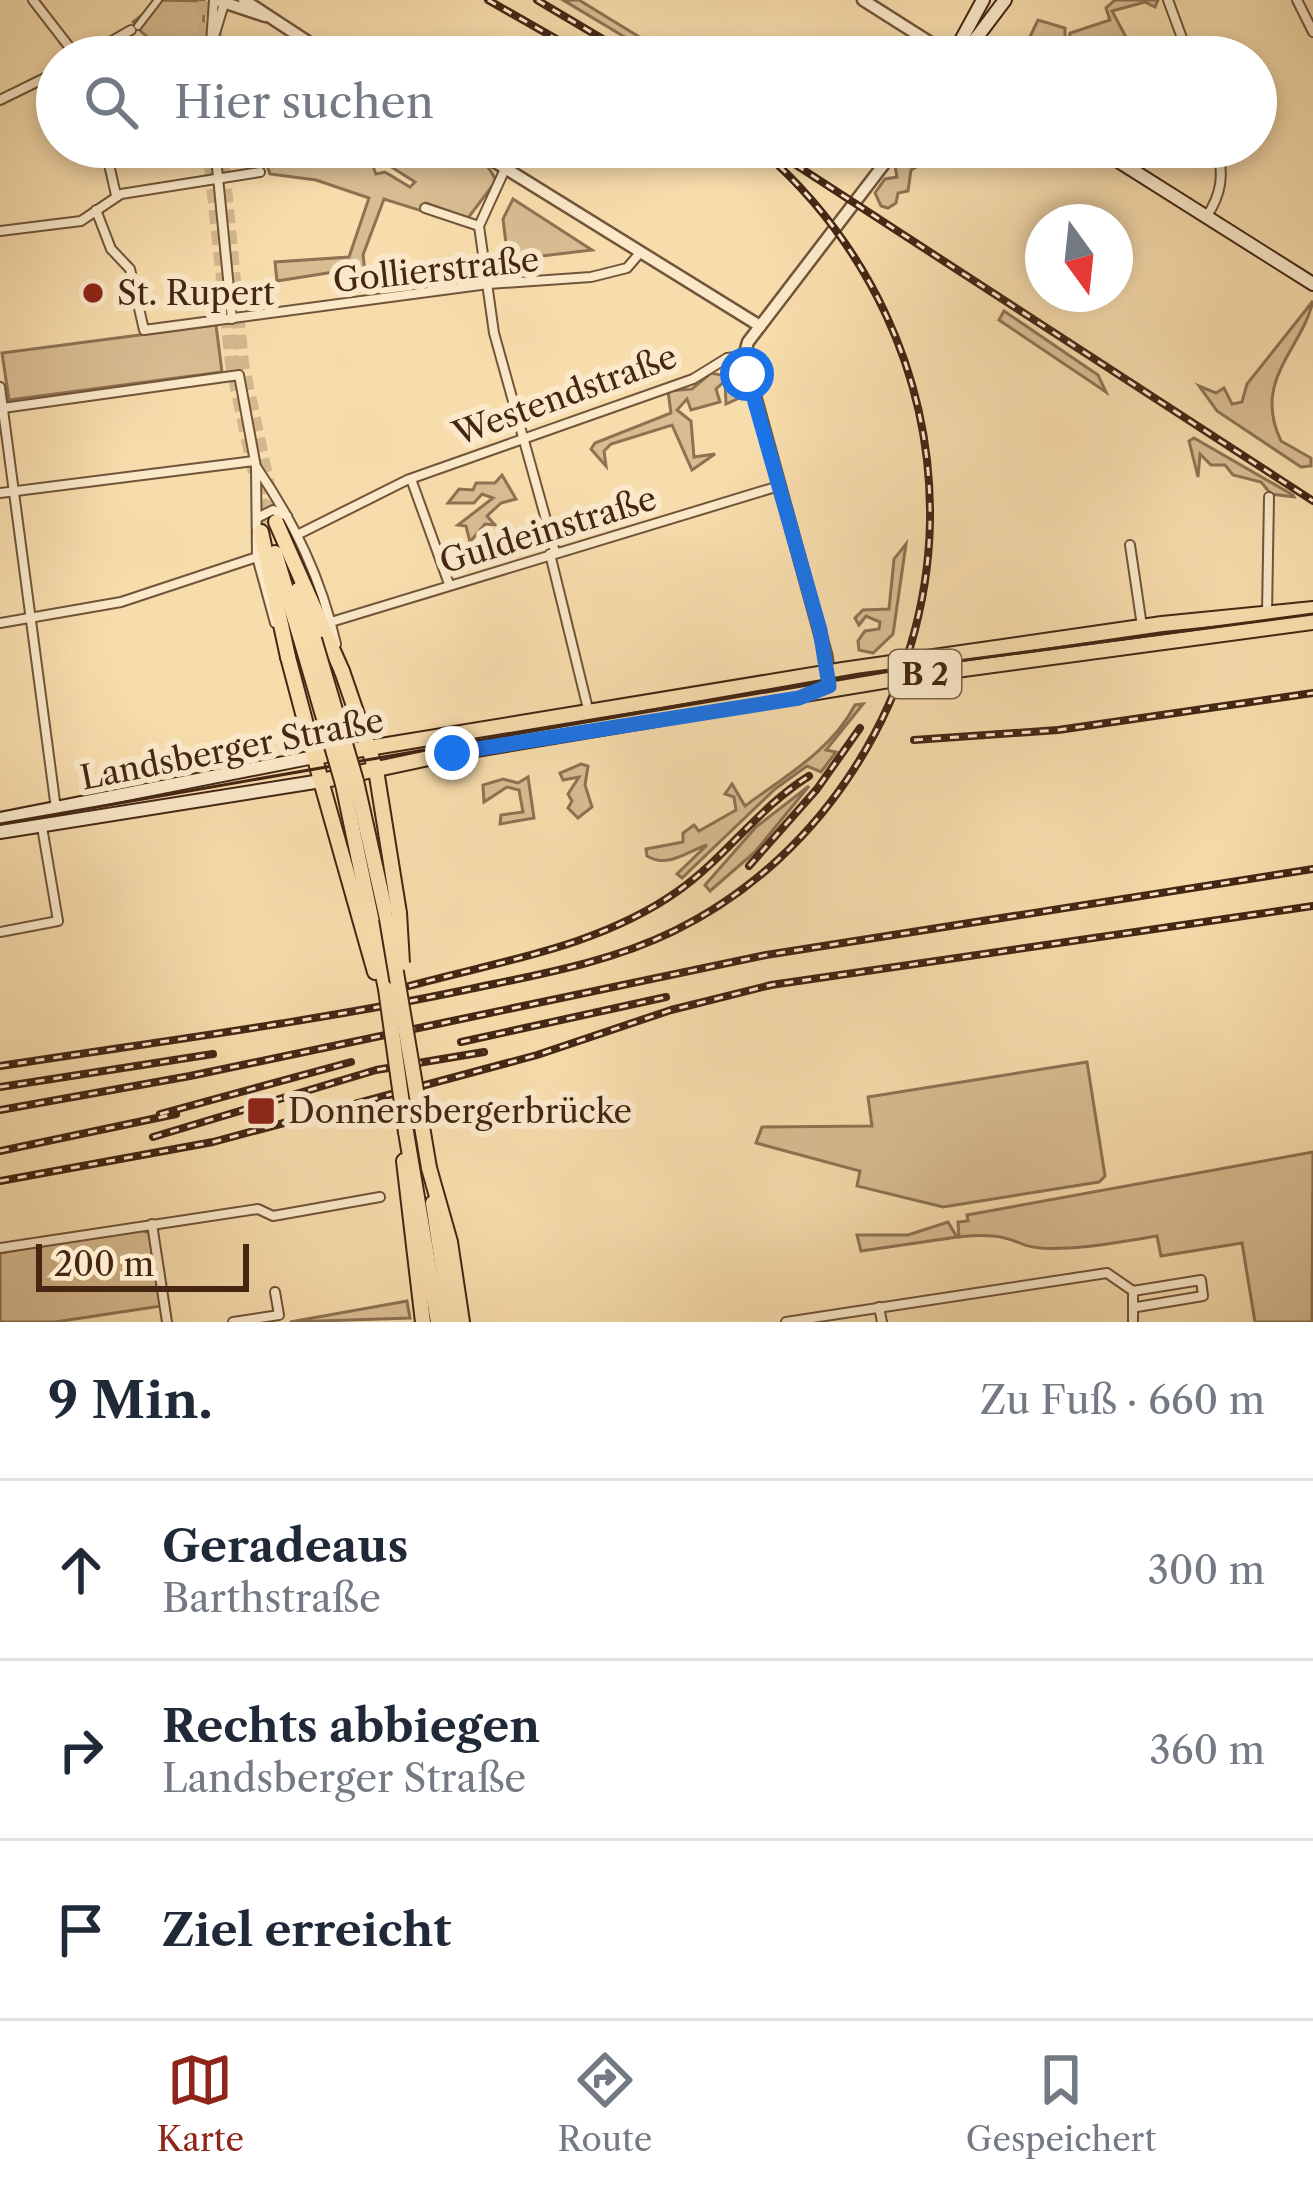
<!DOCTYPE html>
<html lang="de">
<head>
<meta charset="utf-8">
<style>
	body { margin:0; font-family:"Libre Caslon Text",serif; background:#f2f2f3; color:#1f2937 }
	.compass { position:absolute; left:1025px; top:204px; width:108px; height:108px; border-radius:50%; background:#fff; box-shadow:0 6px 18px #0003; rotate:165deg }
	.scale { position:absolute; left:36px; bottom:30px; width:213px; box-sizing:border-box; padding-left:12px; border:6px solid #442613; border-top:0; font-size:33px; line-height:42px; white-space:nowrap; color:#442613; -webkit-text-stroke:9px #fae8c9; paint-order:stroke }
	.stop { position:absolute; width:36px; height:36px; margin:-27px; border:9px solid #1a73e8; border-radius:50%; background:#fff }
	.stop.end { background:#1a73e8; border-color:#fff; box-shadow:0 3px 12px #0008 }
	.list { margin:0; padding:0; list-style:none }
	h2 { display:flex; justify-content:space-between; align-items:center; height:156px; margin:0; padding:0 48px; font-size:51px }
	h2 small { font-size:39px; font-weight:400; color:#747a83 }
	.list li { display:grid; grid-template-columns:78px 1fr auto; gap:36px; align-items:center; box-sizing:border-box; height:180px; padding:0 48px; border-top:3px solid #e0e1e3 }
	.list b { display:block; font-size:45px; white-space:nowrap }
	.list p { margin:0; font-size:39px; white-space:nowrap; color:#747a83 }
	.list em { font-size:39px; font-style:normal; color:#747a83 }
	.icon { flex:none; width:66px; height:66px; fill:none; stroke:currentColor; stroke-width:2; stroke-linecap:round; stroke-linejoin:round }
	.map { position:relative; flex:none; width:1313px; height:1322px; overflow:hidden }
	.search { position:absolute; background:#fff; box-shadow:0 6px 18px #0003; left:36px; right:36px; top:36px; height:132px; display:flex; align-items:center; gap:30px; box-sizing:border-box; padding:0 42px; border-radius:66px; color:#747a83; font-size:45px }
	.sheet { height:696px; background:#fff }
	nav { display:flex; justify-content:space-around; align-items:center; box-sizing:border-box; height:168px; border-top:3px solid #e0e1e3; background:#fff; font-size:33px; color:#747a83 }
	nav a { display:grid; justify-items:center; gap:6px }
	nav .on { color:#8f2418 }
	.map>svg:first-child { display:block }
	.green { fill:#d9bd92; stroke:#8e7252; stroke-width:3 }
	.lines { fill:none; stroke-linecap:round; stroke-linejoin:round }
	.trunk-tunnel { stroke:#d3b88d; stroke-width:14; stroke-dasharray:14 7; stroke-linecap:butt }
	.pedestrian-casing { stroke:#715439; stroke-width:10 }
	.minor-casing { stroke:#715439; stroke-width:12 }
	.tertiary-casing { stroke:#715439; stroke-width:15 }
	.secondary-casing { stroke:#442613; stroke-width:16 }
	.primary-casing { stroke:#442613; stroke-width:18 }
	.trunk-casing { stroke:#442613; stroke-width:18 }
	.pedestrian { stroke:#fae8c9; stroke-width:6 }
	.minor { stroke:#fae8c9; stroke-width:8 }
	.tertiary { stroke:#fae8c9; stroke-width:10 }
	.secondary { stroke:#fae8c9; stroke-width:12 }
	.primary { stroke:#f7dcac; stroke-width:14 }
	.trunk { stroke:#f7dcac; stroke-width:14 }
	.tram { stroke:#442613; stroke-width:3 }
	.rail-casing { stroke:#442613; stroke-width:8 }
	.rail { stroke:#fae8c9; stroke-width:3; stroke-dasharray:9; stroke-linecap:butt }
	.trunk-bridge-casing { stroke:#442613; stroke-width:18; stroke-linecap:butt }
	.trunk-bridge { stroke:#f7dcac; stroke-width:14 }
	.route { stroke:#1a73e8; stroke-width:15 }
	.poi-dot { fill:#8f2418; stroke:#fae8c9; stroke-width:4.5 }
	.labels { text-anchor:middle; dominant-baseline:central; stroke-width:12; stroke-linejoin:round; paint-order:stroke }
	.shield { fill:#fae8c9; stroke:#7b604a; stroke-width:3 }
	.shield-label { font-size:30px; font-weight:bold; fill:#442613 }
	.street-label { font-size:33px; fill:#442613; stroke:#fae8c9 }
	.poi-label { font-size:33px; fill:#442613; stroke:#fae8c9; text-anchor:start }
</style>
</head>
<body>
<div class="map">
<svg width="1313" height="1322" viewBox="0 0 1313 1322">
	<rect width="100%" height="100%" fill="#f7dcac"/>
	<filter id="stains"><feTurbulence type="fractalNoise" baseFrequency=".00167" numOctaves="4"/><feColorMatrix values="0 0 0 0 .2 0 0 0 0 .09 0 0 0 0 .02 0 0 0 .5 -.17"/></filter>
	<radialGradient id="worn" r=".72"><stop offset=".6" stop-color="#630" stop-opacity="0"/><stop offset="1" stop-color="#630" stop-opacity=".3"/></radialGradient>
	<g class="green">
		<path d="M161 0 204 1 203 57C180 57 146 42 133 22Z"/>
		<polygon points="563,0 579,0 672,57 658,57"/>
		<polygon points="1115,0 1158,0 1155,7 1145,2 1112,11 1127,39 1119,50 1107,52 1112,57 1051,54 1048,41 1022,57 1008,57 1016,46 1025,47 1038,20 1065,28 1065,45 1069,45 1070,33 1110,20 1106,8"/>
		<path d="M260 147H334L333 158 372 164 376 174 385 172 410 187 415 182 360 147C403 147 476 131 496 181L468 218 426 203 422 211 384 199 363 255 367 289 358 291 355 281 337 283 334 272 277 281 275 262 349 257 369 198 316 180 270 174Z"/>
		<polygon points="908,147 954,147 911,170 908,191 898,193 896,203 888,208 881,206 875,193 885,179 897,177 895,166 905,160"/>
		<polygon points="513,199 592,250 508,260 503,219"/>
		<path d="M1313 301C1301 351 1252 380 1281 441L1311 458V466L1301 467 1217 411 1199 386 1216 393 1224 388 1232 404 1242 402 1247 384Z"/>
		<polygon points="1004,311 1098,375 1106,392 999,320"/>
		<polygon points="216,325 222,372 9,400 2,353"/>
		<polygon points="732,362 746,395 726,404 725,381 716,389 720,402 691,410 687,399 677,410 691,421 694,457 715,454 692,470 672,425 611,444 604,451 606,466 591,449 595,443 671,413 668,391 692,389 711,373 725,376 725,364"/>
		<polygon points="1194,438 1293,495 1294,497 1271,494 1261,482 1233,475 1225,465 1211,465 1200,454 1198,477 1189,441"/>
		<polygon points="502,475 516,499 501,503 487,516 495,525 485,524 470,542 466,526 458,525 493,498 482,494 474,503 448,503 459,489 473,490 476,483 495,483"/>
		<polygon points="906,544 893,634 873,653 859,650 858,641 865,631 879,629 880,622 866,616 859,625 855,618 863,610 889,609 894,559"/>
		<path d="M863 704 826 750 836 752 821 772 807 766 775 789 682 878 677 874 707 845C690 850 668 869 647 856L646 849 683 842V833L694 825 699 831 736 810 734 797 725 794 732 784 745 806C785 776 831 751 855 705Z"/>
		<polygon points="581,764 588,766 585,785 592,807 578,818 568,808 572,801 568,794 579,777 563,780 560,773"/>
		<polygon points="528,777 534,818 500,824 501,815 523,812 519,790 507,787 484,802 483,785 503,779 518,783"/>
		<polygon points="809,786 755,852 710,891 705,885 756,827"/>
		<polygon points="1087,1062 1105,1176 1099,1182 943,1207 857,1186 860,1171 756,1143 762,1127 872,1126 868,1097"/>
		<path d="M1313 1152 1312 1322H1255L1242 1243 1161 1256 1157 1236C1127 1241 1049 1256 1022 1244 1002 1235 986 1234 959 1237L958 1222 968 1221 967 1215Z"/>
		<polygon points="948,1222 957,1237 861,1251 857,1235 908,1235"/>
		<polygon points="139,1229 149,1233 161,1306 55,1322 0,1322 0,1253"/>
		<polygon points="407,1301 410,1318 290,1322"/>
	</g>
	<g class="lines">
		<g class="trunk-tunnel">
			<polyline points="215,26 215,57"/>
			<polyline points="204,57 205,0"/>
			<polyline points="209,147 232,364 266,525"/>
			<polyline points="221,147 242,363 276,522"/>
		</g>
		<defs>
			<polyline id="pedestrian" points="138,26 158,0"/>
			<g id="minor">
				<polyline points="33,0 77,57"/>
				<polyline points="1168,0 1189,57"/>
				<polyline points="1297,0 1313,32"/>
				<polyline points="212,43 224,4"/>
				<polyline points="84,57 131,30"/>
				<polyline points="210,57 214,0"/>
				<polyline points="0,100 57,72"/>
				<polyline points="105,147 116,195"/>
				<polyline points="215,147 232,319"/>
				<polyline points="505,169 479,226 494,333 555,552"/>
				<polyline points="425,208 479,226"/>
				<polyline points="96,210 111,249 130,269 144,330 488,284 591,277 627,268 639,254"/>
				<path d="M1207 216C1222 193 1224 174 1217 147"/>
				<polyline points="0,231 81,221 121,194 260,172"/>
				<polyline points="0,387 56,809"/>
				<polyline points="3,408 239,375 256,467 257,557 275,623"/>
				<path d="M257 468C295 524 321 578 336 644"/>
				<polyline points="411,479 449,584"/>
				<polyline points="0,493 254,461"/>
				<polyline points="259,517 273,510 287,516"/>
				<polyline points="299,534 407,480 693,379 727,358 744,356"/>
				<polyline points="1130,545 1142,626"/>
				<polyline points="550,554 589,713"/>
				<polyline points="1267,613 1269,497"/>
				<polyline points="331,622 779,486"/>
				<polyline points="0,623 121,602 257,557"/>
				<polyline points="0,932 58,921 42,827"/>
				<polyline points="152,1224 167,1322"/>
				<polyline points="0,1248 258,1209 273,1216 380,1197"/>
				<polyline points="1133,1291 1201,1280 1203,1296 1137,1307"/>
				<polyline points="879,1307 882,1322"/>
				<polyline points="233,1322 279,1315 275,1292"/>
				<polyline points="786,1322 1107,1273 1133,1291 1133,1322"/>
			</g>
			<g id="tertiary">
				<polyline points="217,0 265,16"/>
				<polyline points="244,0 331,57"/>
				<polyline points="863,0 953,57"/>
				<polyline points="471,147 760,326"/>
				<polyline points="819,691 830,683 826,655 744,356 748,342 897,147"/>
			</g>
			<g id="secondary">
				<polyline points="958,57 959,44 983,0"/>
				<polyline points="962,57 1005,0"/>
				<polyline points="1096,147 1313,284"/>
				<polyline points="0,819 314,757"/>
				<polyline points="0,832 321,781"/>
			</g>
			<g id="primary">
				<polyline points="288,657 321,781 452,753 919,675 1313,622"/>
				<polyline points="342,671 376,770"/>
				<polyline points="314,757 843,670 1162,624 1313,609"/>
			</g>
			<g id="trunk">
				<polyline points="276,522 342,671"/>
				<polyline points="261,532 288,657"/>
				<polyline points="275,553 302,643"/>
				<polyline points="298,590 314,639"/>
				<polyline points="376,770 399,913"/>
				<polyline points="321,781 375,972"/>
				<polyline points="356,781 387,919"/>
				<polyline points="343,784 386,989"/>
				<polyline points="406,1132 438,1322"/>
				<polyline points="404,1161 423,1322"/>
				<polyline points="429,1168 450,1242 462,1322"/>
				<polyline points="433,1203 451,1322"/>
			</g>
		</defs>
		<use href="#pedestrian" class="pedestrian-casing"/>
		<use href="#minor" class="minor-casing"/>
		<use href="#tertiary" class="tertiary-casing"/>
		<use href="#secondary" class="secondary-casing"/>
		<use href="#primary" class="primary-casing"/>
		<use href="#trunk" class="trunk-casing"/>
		<use href="#pedestrian" class="pedestrian"/>
		<use href="#minor" class="minor"/>
		<use href="#tertiary" class="tertiary"/>
		<use href="#secondary" class="secondary"/>
		<use href="#primary" class="primary"/>
		<use href="#trunk" class="trunk"/>
		<polyline class="tram" points="0,824 859,674 1313,614"/>
		<defs>
			<g id="rail">
				<polyline points="488,0 588,57"/>
				<polyline points="537,0 633,57"/>
				<polyline points="796,165 1313,501"/>
				<polyline points="914,740 1058,730 1313,693"/>
				<polyline points="749,866 817,789 860,728"/>
				<path d="M409 986C500 961 599 947 678 891 726 857 758 808 809 776"/>
				<polyline points="461,1042 666,997"/>
				<path d="M0 1066C155 1042 312 1022 465 990 536 975 609 963 674 931 828 856 927 691 930 521 932 376 868 241 758 147"/>
				<polyline points="0,1087 213,1054"/>
				<polyline points="0,1110 190,1076 766,955 1313,869"/>
				<polyline points="160,1114 351,1062"/>
				<polyline points="153,1137 376,1070 484,1052"/>
				<polyline points="0,1151 176,1114"/>
				<polyline points="0,1181 213,1142 537,1055 671,1010 771,985 1313,906"/>
			</g>
		</defs>
		<use href="#rail" class="rail-casing"/>
		<use href="#rail" class="rail"/>
		<defs>
			<g id="trunk-bridge">
				<polyline points="314,639 356,781"/>
				<polyline points="302,643 343,784"/>
				<polyline points="399,913 402,963"/>
				<polyline points="387,919 429,1168"/>
				<polyline points="386,989 406,1132"/>
			</g>
		</defs>
		<use href="#trunk-bridge" class="trunk-bridge-casing"/>
		<use href="#trunk-bridge" class="trunk-bridge"/>
	</g>
	<g class="lines">
		<polyline class="route" points="452,753 799,698 829,686 820,630 747,374"/>
	</g>
	<g class="poi-dot">
		<circle cx="93" cy="293" r="12"/>
		<rect x="246" y="1096" width="30" height="30" rx="6"/>
	</g>
	<g class="labels">
		<rect class="shield" x="889" y="650" width="72" height="48" rx="9"/>
		<g class="shield-label">
			<text x="925" y="674">B 2</text>
		</g>
		<g class="street-label">
			<text transform="translate(436 270) rotate(-6)">Gollierstraße</text>
			<text transform="translate(565 395) rotate(-20)">Westendstraße</text>
			<text transform="translate(548 530) rotate(-17)">Guldeinstraße</text>
			<text transform="translate(232 749) rotate(-11)">Landsberger Straße</text>
		</g>
		<g class="poi-label">
			<text x="117" y="293">St. Rupert</text>
			<text x="288" y="1111">Donnersbergerbrücke</text>
		</g>
	</g>
	<rect width="100%" height="100%" filter="url(#stains)"/>
	<rect width="100%" height="100%" fill="url(#worn)"/>
</svg>
<svg class="compass" viewBox="-18 -18 36 36"><path d="M0-13l5 13h-10z" fill="#e53935"/><path d="M0 13l5-13h-10z" fill="#747a83"/></svg>
<div class="scale">200 m</div>
<div class="stop" style="left:747px;top:374px"></div>
<div class="stop end" style="left:452px;top:753px"></div>
<div class="search"><svg class="icon" aria-label="search" viewBox="0 0 24 24"><circle cx="10" cy="10" r="6"/><path d="M15 15l6 6"/></svg>Hier suchen</div>
</div>
<section class="sheet">
<h2>9 Min.<small>Zu Fuß · 660 m</small></h2>
<ul class="list">
<li><svg class="icon" aria-label="ahead" viewBox="0 0 24 24"><path d="M12 20V5M6 11l6-6 6 6"/></svg><div><b>Geradeaus</b><p>Barthstraße</p></div><em>300 m</em></li>
<li><svg class="icon" aria-label="right" viewBox="0 0 24 24"><path d="M7 20v-9h11M14 6l5 5-5 5"/></svg><div><b>Rechts abbiegen</b><p>Landsberger Straße</p></div><em>360 m</em></li>
<li><svg class="icon" aria-label="arrive" viewBox="0 0 24 24"><path d="M6 21V4h12l-3 4 3 4H6"/></svg><div><b>Ziel erreicht</b></div></li>
</ul>
</section>
<nav>
<a class="on"><svg class="icon" aria-label="map" viewBox="0 0 24 24"><path d="M3 6l6-2 6 2 6-2v14l-6 2-6-2-6 2zM9 4v14M15 6v14"/></svg>Karte</a>
<a><svg class="icon" aria-label="directions" viewBox="0 0 24 24"><path d="M12 3l9 9-9 9-9-9zM9 14v-3h6M13 9l2 2-2 2"/></svg>Route</a>
<a><svg class="icon" aria-label="saved" viewBox="0 0 24 24"><path d="M7 4h10v16l-5-4-5 4z"/></svg>Gespeichert</a>
</nav>
</body>
</html>
